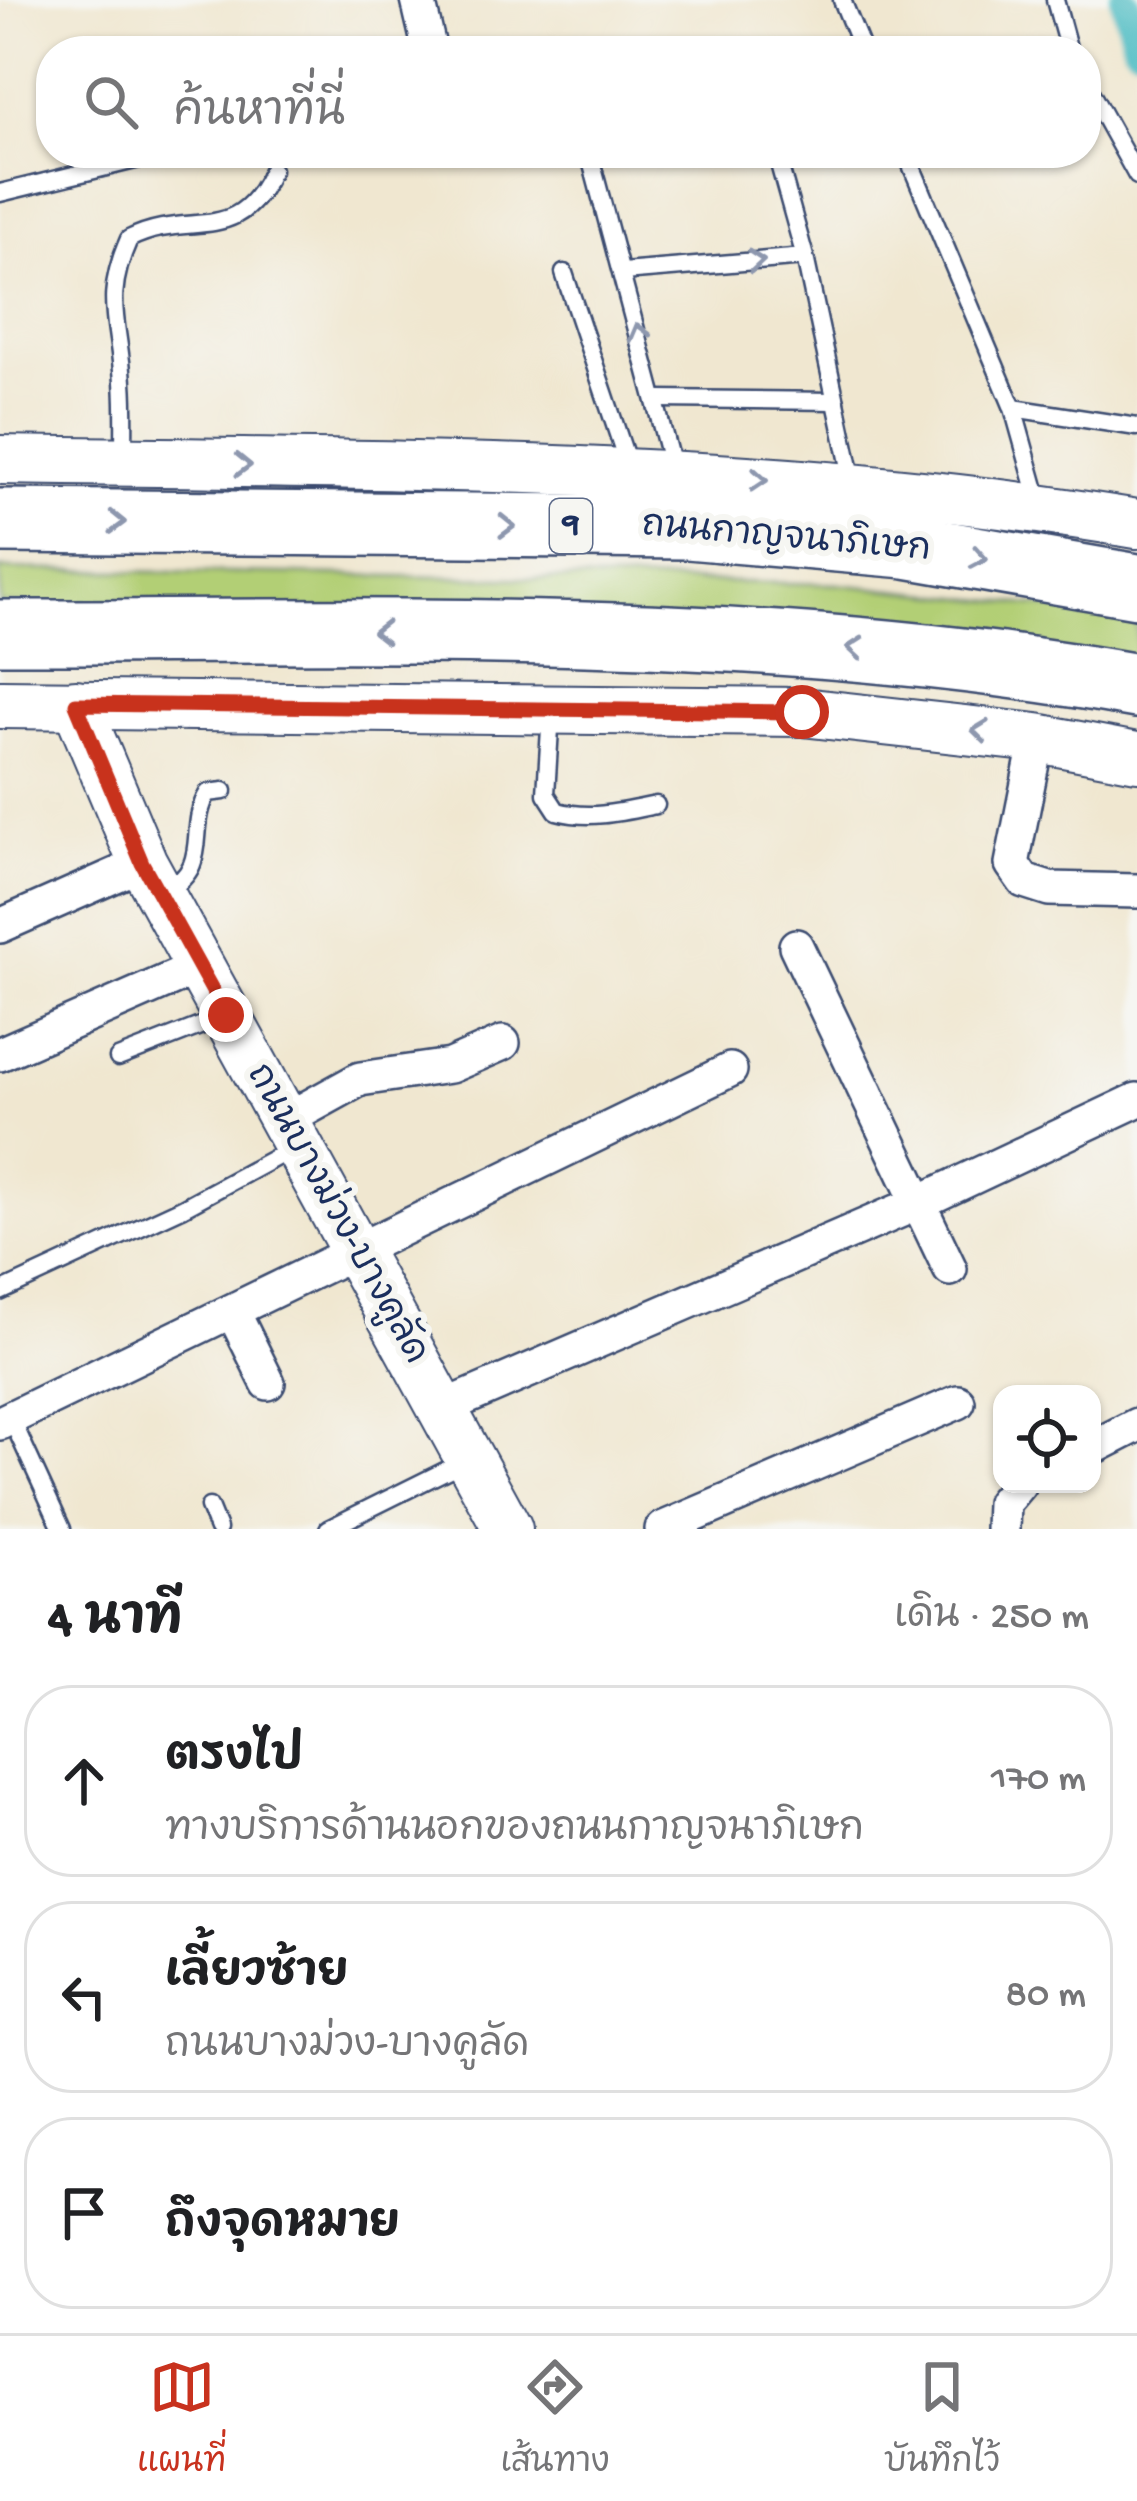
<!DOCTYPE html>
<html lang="th">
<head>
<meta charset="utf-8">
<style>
	body { margin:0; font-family:"Gochi Hand","Playpen Sans Thai",sans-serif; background:#f6f6f6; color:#202124 }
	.controls { position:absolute; right:36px; bottom:36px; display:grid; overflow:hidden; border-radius:24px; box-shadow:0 3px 9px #0004 }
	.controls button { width:108px; height:108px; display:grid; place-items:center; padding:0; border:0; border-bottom:3px solid #e0e0e0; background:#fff; color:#202124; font:60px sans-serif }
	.stop { position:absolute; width:36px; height:36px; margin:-27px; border:9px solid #c8321e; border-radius:50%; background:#fff }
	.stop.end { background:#c8321e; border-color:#fff; box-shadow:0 3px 12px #0008 }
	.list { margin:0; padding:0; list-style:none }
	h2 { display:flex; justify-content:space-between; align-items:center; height:156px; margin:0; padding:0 48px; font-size:51px }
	h2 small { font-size:39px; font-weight:400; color:#757577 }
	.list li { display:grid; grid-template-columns:78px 1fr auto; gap:36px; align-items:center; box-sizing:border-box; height:192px; margin:0 24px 24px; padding:0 24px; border:3px solid #e0e0e0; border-radius:48px }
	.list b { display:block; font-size:45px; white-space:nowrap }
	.list p { margin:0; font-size:39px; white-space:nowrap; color:#757577 }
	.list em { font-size:39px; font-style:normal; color:#757577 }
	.icon { flex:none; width:66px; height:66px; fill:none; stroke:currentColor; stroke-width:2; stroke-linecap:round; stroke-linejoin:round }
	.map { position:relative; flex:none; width:1137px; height:1529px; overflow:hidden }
	.search { position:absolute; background:#fff; box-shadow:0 3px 9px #0004; left:36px; right:36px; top:36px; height:132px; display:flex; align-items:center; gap:30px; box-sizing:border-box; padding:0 42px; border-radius:48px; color:#757577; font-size:45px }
	.sheet { height:804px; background:#fff }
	nav { display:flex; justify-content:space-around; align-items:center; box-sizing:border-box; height:168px; border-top:3px solid #e0e0e0; background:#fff; font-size:33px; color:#757577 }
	nav a { display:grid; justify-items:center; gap:6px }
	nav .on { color:#c8321e }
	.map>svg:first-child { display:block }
	.green { fill:#b2cf75; stroke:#667f6a; stroke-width:3 }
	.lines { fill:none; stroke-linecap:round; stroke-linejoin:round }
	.canal { stroke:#4fbdc4; stroke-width:30 }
	.lane-casing { stroke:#3b4b6f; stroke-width:21 }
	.street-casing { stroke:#3b4b6f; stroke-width:38 }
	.secondary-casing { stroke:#3b4b6f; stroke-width:52 }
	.highway-casing { stroke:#3b4b6f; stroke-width:68 }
	.lane { stroke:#fff; stroke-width:16 }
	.street { stroke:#fff; stroke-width:33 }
	.secondary { stroke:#fff; stroke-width:48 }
	.highway { stroke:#fff; stroke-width:63 }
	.oneway { stroke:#8d97ae }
	.route { stroke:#c8321e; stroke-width:15 }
	.labels { text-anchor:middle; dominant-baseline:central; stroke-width:12; stroke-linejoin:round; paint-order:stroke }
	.shield { fill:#f6f6f2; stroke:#5d6b8a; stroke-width:3 }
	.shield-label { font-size:33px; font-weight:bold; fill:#1b2f5e }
	.street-label { font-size:36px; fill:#1b2f5e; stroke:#f6f6f2 }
</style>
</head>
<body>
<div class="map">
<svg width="1137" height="1529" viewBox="0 0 1137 1529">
	<rect width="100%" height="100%" fill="#f6f6f2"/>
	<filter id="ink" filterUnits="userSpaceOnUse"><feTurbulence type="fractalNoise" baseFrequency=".00833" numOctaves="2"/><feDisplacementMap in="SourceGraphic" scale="24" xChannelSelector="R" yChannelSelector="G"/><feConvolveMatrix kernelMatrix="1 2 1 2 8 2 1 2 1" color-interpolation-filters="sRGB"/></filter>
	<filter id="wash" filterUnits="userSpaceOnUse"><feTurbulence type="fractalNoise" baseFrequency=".004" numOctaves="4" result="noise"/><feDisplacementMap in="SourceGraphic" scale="48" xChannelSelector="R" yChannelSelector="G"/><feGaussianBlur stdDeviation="2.7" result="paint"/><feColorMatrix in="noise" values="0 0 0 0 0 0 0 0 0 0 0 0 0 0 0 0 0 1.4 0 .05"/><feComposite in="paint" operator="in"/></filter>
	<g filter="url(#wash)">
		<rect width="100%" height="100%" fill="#f0e7d0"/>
		<polygon class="green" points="0,569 837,584 1040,606 1137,623 1137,662 0,604"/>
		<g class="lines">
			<polyline class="canal" points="1125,0 1137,44"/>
		</g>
	</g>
	<g filter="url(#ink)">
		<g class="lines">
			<defs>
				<g id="lane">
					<polyline points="842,0 863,51"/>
					<polyline points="1055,0 1069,51"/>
					<polyline points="1086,84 1137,176"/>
					<polyline points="589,153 674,473"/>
					<polyline points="776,153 805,257 854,486"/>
					<polyline points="906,153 1013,408"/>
					<polyline points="0,193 164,153"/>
					<polyline points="623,272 805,257"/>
					<polyline points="564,273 629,467"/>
					<polyline points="657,399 836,401"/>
					<path d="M124 459C124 434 125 407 123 382 119 321 102 300 129 239 190 208 238 249 272 170"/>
					<polyline points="1039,501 1013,408 1137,427"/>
					<path d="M551 712 546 794 557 811C591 820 622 812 656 805"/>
					<path d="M166 891C213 865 186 829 208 793L224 791"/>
					<polyline points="118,1058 223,1017"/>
					<polyline points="0,1292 182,1208 295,1147"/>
					<polyline points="11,1418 62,1529"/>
					<polyline points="209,1507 218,1529"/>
					<polyline points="328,1529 467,1460"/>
				</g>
				<g id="street">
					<polyline points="418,0 430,51"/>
					<polyline points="1037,738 1012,864 1024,881 1049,889 1137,891"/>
					<polyline points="0,926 143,863"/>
					<polyline points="796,946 950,1269"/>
					<polyline points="0,1054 199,967"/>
					<polyline points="282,1122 360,1079 450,1066 503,1043"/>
					<polyline points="233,1312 268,1383"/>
					<polyline points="440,1409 920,1202 1137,1100"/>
					<polyline points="0,1423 730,1070"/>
					<polyline points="1092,1448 1137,1425"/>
					<polyline points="662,1529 958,1402"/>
					<polyline points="1002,1529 1003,1503 1019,1484"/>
				</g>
				<g id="secondary">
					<path d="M0 460C379 466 762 461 1137 524"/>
					<polyline points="0,704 802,712 1037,738 1137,757"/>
					<polyline points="76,704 143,863 508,1529"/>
				</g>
				<g id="highway">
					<polyline points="0,521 688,527 906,546 1137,586"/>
					<path d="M0 632C380 632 761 618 1137 686"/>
				</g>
			</defs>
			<use href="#lane" class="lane-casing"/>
			<use href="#street" class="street-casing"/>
			<use href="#secondary" class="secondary-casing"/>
			<use href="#highway" class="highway-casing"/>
			<use href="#lane" class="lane"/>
			<use href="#street" class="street"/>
			<use href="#secondary" class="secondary"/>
			<use href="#highway" class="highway"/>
		</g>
		<defs><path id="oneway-chevron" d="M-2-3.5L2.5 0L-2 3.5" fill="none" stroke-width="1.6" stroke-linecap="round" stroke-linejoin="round" transform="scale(3)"/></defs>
		<g class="oneway">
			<use href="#oneway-chevron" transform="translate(756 261) rotate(-5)"/>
			<use href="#oneway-chevron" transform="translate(639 332) rotate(-105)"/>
			<use href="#oneway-chevron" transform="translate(243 465) rotate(1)"/>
			<use href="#oneway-chevron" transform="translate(759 480) rotate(4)"/>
			<use href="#oneway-chevron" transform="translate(117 522) rotate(1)"/>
			<use href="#oneway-chevron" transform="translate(507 526) rotate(1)"/>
			<use href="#oneway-chevron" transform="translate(979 558) rotate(10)"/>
			<use href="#oneway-chevron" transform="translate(381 632) rotate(180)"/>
			<use href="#oneway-chevron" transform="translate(855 648) rotate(-175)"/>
			<use href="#oneway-chevron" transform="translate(980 731) rotate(-173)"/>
		</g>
	</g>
	<g class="lines" filter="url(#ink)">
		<polyline class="route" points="226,1015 142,863 76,704 802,712"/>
	</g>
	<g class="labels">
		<rect class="shield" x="550" y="499" width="42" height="54" rx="9"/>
		<g class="shield-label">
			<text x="571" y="526">9</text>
		</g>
		<g class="street-label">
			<text transform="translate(786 540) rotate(5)">ถนนกาญจนาภิเษก</text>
			<text transform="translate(335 1215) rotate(61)">ถนนบางม่วง-บางคูลัด</text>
		</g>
	</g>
</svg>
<div class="controls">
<button><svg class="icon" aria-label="locate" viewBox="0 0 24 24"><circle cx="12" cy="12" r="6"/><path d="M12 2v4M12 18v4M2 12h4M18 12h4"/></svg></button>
</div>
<div class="stop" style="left:802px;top:712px"></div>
<div class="stop end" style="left:226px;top:1015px"></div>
<div class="search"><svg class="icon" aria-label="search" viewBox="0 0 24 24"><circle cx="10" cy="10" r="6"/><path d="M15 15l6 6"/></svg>ค้นหาที่นี่</div>
</div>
<section class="sheet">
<h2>4 นาที<small>เดิน · 250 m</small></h2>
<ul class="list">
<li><svg class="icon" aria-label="ahead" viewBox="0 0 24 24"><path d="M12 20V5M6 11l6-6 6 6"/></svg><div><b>ตรงไป</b><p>ทางบริการด้านนอกของถนนกาญจนาภิเษก</p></div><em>170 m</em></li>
<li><svg class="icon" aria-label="left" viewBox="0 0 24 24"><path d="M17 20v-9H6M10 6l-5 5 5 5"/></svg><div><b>เลี้ยวซ้าย</b><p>ถนนบางม่วง-บางคูลัด</p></div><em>80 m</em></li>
<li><svg class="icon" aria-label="arrive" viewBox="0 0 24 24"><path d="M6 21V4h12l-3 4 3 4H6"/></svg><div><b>ถึงจุดหมาย</b></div></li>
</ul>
</section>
<nav>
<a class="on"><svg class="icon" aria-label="map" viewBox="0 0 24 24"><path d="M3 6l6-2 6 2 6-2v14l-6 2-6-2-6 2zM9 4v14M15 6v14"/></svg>แผนที่</a>
<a><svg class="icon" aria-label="directions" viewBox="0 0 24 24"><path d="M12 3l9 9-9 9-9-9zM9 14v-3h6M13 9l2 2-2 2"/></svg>เส้นทาง</a>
<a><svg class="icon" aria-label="saved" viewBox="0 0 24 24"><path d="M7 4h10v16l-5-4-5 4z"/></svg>บันทึกไว้</a>
</nav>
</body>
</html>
